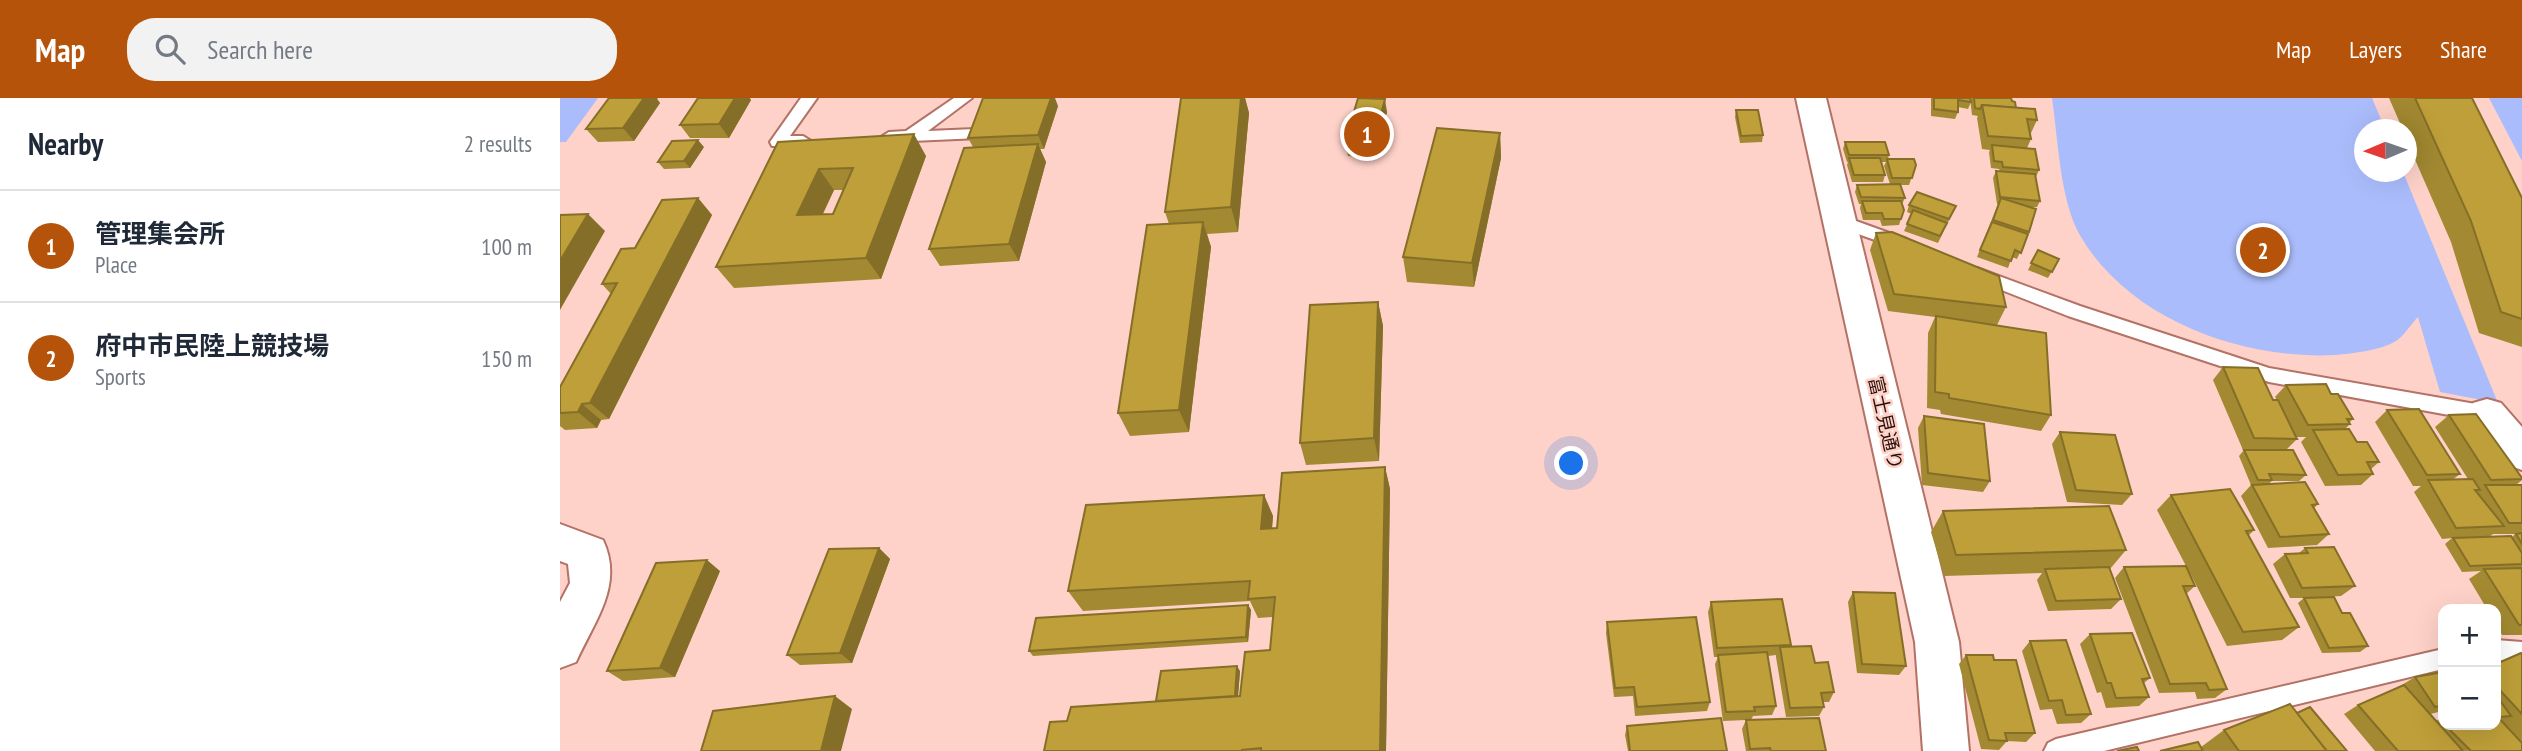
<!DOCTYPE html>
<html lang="en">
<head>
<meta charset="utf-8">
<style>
	body { margin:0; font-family:"PT Sans Narrow","Noto Sans JP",sans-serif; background:#f2f2f3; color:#1f2937 }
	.controls { position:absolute; right:21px; bottom:21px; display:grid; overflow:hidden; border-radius:14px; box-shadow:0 7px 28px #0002 }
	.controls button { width:63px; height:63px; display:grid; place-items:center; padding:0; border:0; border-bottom:2px solid #e0e1e3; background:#fff; color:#1f2937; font:35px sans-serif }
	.compass { position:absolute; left:1794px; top:21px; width:63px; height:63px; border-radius:50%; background:#fff; box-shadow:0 7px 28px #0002; rotate:268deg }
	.you { position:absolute; left:1012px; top:366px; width:24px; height:24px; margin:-18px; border:5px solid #fff; border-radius:50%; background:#1a73e8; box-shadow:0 0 0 10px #1a73e833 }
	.badge { display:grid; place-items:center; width:46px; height:46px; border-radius:50%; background:#b45309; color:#fff; font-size:23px; font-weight:700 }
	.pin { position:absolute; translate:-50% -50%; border:4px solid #fff; box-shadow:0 2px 7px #0006 }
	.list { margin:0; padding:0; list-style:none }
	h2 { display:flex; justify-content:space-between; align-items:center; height:91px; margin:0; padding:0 28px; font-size:30px }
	h2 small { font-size:23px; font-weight:400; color:#747a83 }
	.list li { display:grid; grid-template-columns:46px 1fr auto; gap:21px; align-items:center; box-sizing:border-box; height:112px; padding:0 28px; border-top:2px solid #e0e1e3 }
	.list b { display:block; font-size:26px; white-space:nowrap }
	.list p { margin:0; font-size:23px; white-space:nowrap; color:#747a83 }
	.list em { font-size:23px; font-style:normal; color:#747a83 }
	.icon { flex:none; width:38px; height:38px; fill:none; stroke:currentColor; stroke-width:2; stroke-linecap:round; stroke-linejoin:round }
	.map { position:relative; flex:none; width:1962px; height:653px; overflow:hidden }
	header { display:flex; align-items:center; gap:42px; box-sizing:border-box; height:98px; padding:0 35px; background:#b45309; color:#fff }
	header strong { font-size:33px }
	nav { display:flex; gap:38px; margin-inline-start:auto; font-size:24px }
	.search { width:490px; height:63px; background:#f2f2f3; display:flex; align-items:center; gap:18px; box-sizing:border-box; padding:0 24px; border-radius:28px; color:#747a83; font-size:26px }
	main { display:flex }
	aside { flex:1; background:#fff }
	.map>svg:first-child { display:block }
	.green { fill:#aabcfb }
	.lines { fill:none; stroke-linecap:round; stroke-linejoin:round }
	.lane-casing { stroke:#b37265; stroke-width:4 }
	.street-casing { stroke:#b37265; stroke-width:4 }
	.secondary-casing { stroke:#b37265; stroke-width:4 }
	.lane { fill:#fff; fill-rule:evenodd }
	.street { fill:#fff; fill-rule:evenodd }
	.secondary { fill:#fff; fill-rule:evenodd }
	.wall { fill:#a38931; fill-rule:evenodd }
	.shaded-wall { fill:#856f28 }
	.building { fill:#be9f39; stroke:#856f28; stroke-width:2; fill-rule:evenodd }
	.labels { text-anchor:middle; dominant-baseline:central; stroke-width:5; stroke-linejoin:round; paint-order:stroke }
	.street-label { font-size:19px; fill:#29100b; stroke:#fed2c9 }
</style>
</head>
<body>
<header>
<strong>Map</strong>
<div class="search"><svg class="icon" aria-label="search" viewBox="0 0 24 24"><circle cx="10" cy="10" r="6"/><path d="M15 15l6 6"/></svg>Search here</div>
<nav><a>Map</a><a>Layers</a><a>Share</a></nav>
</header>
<main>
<aside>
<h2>Nearby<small>2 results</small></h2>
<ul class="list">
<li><span class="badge">1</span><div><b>管理集会所</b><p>Place</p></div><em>100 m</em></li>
<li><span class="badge">2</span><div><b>府中市民陸上競技場</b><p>Sports</p></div><em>150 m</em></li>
</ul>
</aside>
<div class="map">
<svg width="1962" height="653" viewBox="0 0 1962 653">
	<rect width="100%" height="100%" fill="#fed2c9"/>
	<g class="green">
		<polygon points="0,0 38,0 6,44 0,44"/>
		<path d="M1492 0H1812L1825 31 1804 32V74H1843L1938 305 1880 294 1858 219C1851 226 1844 238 1836 243 1819 253 1794 255 1775 257 1683 262 1570 222 1521 139 1500 104 1498 41 1492 0Z"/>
		<polygon points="1929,0 1962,0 1962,63"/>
	</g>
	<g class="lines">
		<defs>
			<g id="lane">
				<polygon points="241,0 257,0 230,38 243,38 251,43 243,48 212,48 210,44"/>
				<polygon points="394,0 412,0 368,33 415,31 420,32 420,40 329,44 321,39 329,34 346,33"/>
				<polygon points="1282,118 1346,141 1348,145 1340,151 1276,128 1274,124 1276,120"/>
				<polygon points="1417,170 1520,208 1709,270 1927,308 1934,311 1937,316 1934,321 1927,324 1709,284 1508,218 1411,180 1408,176 1411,172"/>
				<polygon points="1936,542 1962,544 1962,564 1936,562"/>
				<polygon points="1883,551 1883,571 1544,653 1484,653 1488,645 1496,641"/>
			</g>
			<g id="street">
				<polygon points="1927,301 1941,305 1962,329 1962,372 1948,367 1908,316 1913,305"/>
				<path d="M0 426 43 442C64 487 35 522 16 564L0 570V504L10 485 8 466 0 463Z"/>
			</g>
			<polygon id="secondary" points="1236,0 1266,0 1399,544 1409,653 1363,653 1355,544"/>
		</defs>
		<use href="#lane" class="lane-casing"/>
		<use href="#street" class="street-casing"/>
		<use href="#secondary" class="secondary-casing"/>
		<use href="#lane" class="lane"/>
		<use href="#street" class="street"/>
		<use href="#secondary" class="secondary"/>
	</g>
	<g class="wall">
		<polygon points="621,0 685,0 689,15 678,134 647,136 651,149 629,334 570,338 558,315 609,126 605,114"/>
		<polygon points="1371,0 1410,0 1411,4 1408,11 1398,9 1398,14 1395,21 1371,18"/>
		<polygon points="1410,0 1451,0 1452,3 1456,10 1477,22 1471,35 1470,35 1471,41 1467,50 1479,72 1476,79 1480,103 1477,109 1469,109 1469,134 1457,161 1452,159 1448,170 1417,159 1438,106 1437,106 1433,80 1436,73 1440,73 1439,71 1431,70 1429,54 1430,52 1422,51 1417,20 1418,18 1412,17"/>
		<polygon points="1829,0 1912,0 1962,100 1962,249 1919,235 1891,144 1846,41 1846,32 1843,32"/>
		<polygon points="97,1 100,5 74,43 38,44 26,31"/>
		<polygon points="191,2 169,40 130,40 120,27"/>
		<polygon points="498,8 484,51 480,51 486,64 459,163 380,168 369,151 413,49 408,40"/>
		<polygon points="1176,12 1203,37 1202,44 1180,45 1175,19"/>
		<polygon points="827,14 815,60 788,58 785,45"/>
		<polygon points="940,35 941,60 914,189 847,184 843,159"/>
		<path d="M218 44 366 58 321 181 174 190 156 169ZM274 92H283L273 116H263Z"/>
		<polygon points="1285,44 1329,57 1328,61 1356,67 1349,87 1341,87 1345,100 1342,106 1344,112 1339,127 1322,128 1320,122 1303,122 1300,110 1301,106 1299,106 1295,94 1297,87 1330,86 1324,68 1326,64 1321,64 1325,77 1323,84 1292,84 1287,67 1288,64 1287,64 1283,51"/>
		<polygon points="144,49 130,70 104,71 98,64"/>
		<polygon points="138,100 152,117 49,321 41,322 37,330 5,332 0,328 0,289 51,196 42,186 75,150"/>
		<polygon points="1349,107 1393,114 1378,145 1344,133 1352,116 1347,114"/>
		<polygon points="1316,135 1446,209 1437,227 1415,224 1491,317 1481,333 1381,316 1380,312 1367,310 1368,235 1375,219 1328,213 1310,152"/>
		<polygon points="1478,152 1499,161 1488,180 1468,172"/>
		<polygon points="818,204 823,228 819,363 746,367 740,345"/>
		<polygon points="1663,269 1713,302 1717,302 1715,299 1726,287 1771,296 1793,321 1789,325 1790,326 1785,331 1797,344 1819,364 1811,371 1813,376 1801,387 1765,388 1741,344 1746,339 1736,339 1737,341 1726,352 1746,377 1739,383 1712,383 1708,386 1758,406 1754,410 1769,436 1757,447 1708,450 1681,398 1691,387 1679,358 1684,352 1683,352 1653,282"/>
		<path d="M1827 312 1900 376 1892 382 1908 381 1875 329 1889 317 1962 380V382L1956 387H1962V537H1942L1936 526V511H1927L1909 481 1921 473 1902 474 1885 446 1892 440 1882 441 1854 394 1861 388H1853L1815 324ZM1933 436H1955L1952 439H1929Z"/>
		<polygon points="1364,318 1430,383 1423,394 1362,387 1358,330"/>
		<polygon points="1500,334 1572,396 1562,407 1507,404 1492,346"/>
		<polygon points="825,369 830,391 826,653 484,653 507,623 596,603 680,573 678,598 680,598 710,552 713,519 698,520 690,503 523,513 508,493 704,397 713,418 712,431 717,430"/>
		<polygon points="1611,397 1694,432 1688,438 1739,529 1722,542 1667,548 1628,471 1635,488 1626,496 1667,591 1655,600 1637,601 1635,594 1599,595 1555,480 1564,469 1626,468 1597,412"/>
		<polygon points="1383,413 1566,452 1550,471 1561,501 1551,511 1488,513 1477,482 1482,475 1384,478 1371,434"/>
		<polygon points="319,450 330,461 292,565 240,567 227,557"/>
		<polygon points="1745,450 1795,488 1781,498 1748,500 1782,515 1808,548 1800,554 1762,555 1738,505 1744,500 1730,500 1713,466 1725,456 1739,455"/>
		<polygon points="160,473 115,579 63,583 47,573"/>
		<polygon points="1293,494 1346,568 1339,577 1297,575 1288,504"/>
		<polygon points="1151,504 1231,547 1230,549 1255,565 1274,594 1269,604 1263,604 1264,609 1259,618 1226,619 1216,559 1216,557 1208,558 1216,608 1212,617 1193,618 1191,622 1266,653 1186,653 1182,631 1186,622 1163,623 1155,566 1158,559 1154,559 1148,514"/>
		<polygon points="688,507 691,512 688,544 473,558 469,553"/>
		<polygon points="1047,524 1150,604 1147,613 1075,618 1073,598 1054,599 1046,535"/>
		<polygon points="1530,536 1590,580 1584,585 1589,599 1579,608 1546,610 1541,594 1537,595 1520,546"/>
		<polygon points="1470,543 1531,616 1521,625 1497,626 1492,611 1480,612 1462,553"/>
		<polygon points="1962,556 1962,644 1942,623 1962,653 1815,653 1784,616 1798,607 1840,588 1855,579 1883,574 1883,613 1870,616 1876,623 1883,619 1883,627 1936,627 1936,566"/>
		<polygon points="1406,557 1434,562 1475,635 1466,644 1447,643 1439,652 1421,651 1399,566"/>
		<polygon points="1737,615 1787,653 1644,653 1641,649 1664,632"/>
		<polygon points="1067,628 1167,653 1068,653 1065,637"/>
	</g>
	<g class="shaded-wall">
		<polygon points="84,0 98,0 97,1 100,5 74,43 63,30"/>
		<polygon points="175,0 190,0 191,2 169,40 159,26"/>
		<polygon points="491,0 495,0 498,8 484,51 478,37"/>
		<polygon points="681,0 685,0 689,15 678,134 671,109"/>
		<polygon points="825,1 827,14 815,60 813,47"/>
		<polygon points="940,35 941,60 914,189 912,165"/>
		<polygon points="354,36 366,58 321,181 306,160"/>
		<polygon points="138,42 144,49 130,70 124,63"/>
		<polygon points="478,46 486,64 459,163 449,146"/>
		<polygon points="259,71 274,92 252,138 237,117"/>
		<polygon points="138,100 152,117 49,321 30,305"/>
		<polygon points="28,116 45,133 0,212 0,163"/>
		<polygon points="643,124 651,149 629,334 619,312"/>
		<polygon points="818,204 823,228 819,363 814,340"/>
		<polygon points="22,306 41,322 37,330 18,314"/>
		<polygon points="825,369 830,391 826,653 820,653"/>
		<polygon points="704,397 713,418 710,452 701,431"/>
		<polygon points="319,450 330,461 292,565 280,555"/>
		<polygon points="147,462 160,473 115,579 100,570"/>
		<polygon points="688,507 691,512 688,544 686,539"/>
		<polygon points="677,568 680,573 677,611 674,606"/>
		<polygon points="275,598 292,611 281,653 261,653"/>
	</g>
	<g class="building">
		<polygon points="49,0 84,0 63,30 26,31"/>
		<polygon points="138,0 175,0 159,26 120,27"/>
		<polygon points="423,0 491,0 478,37 408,40"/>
		<polygon points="621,0 681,0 671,109 605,114"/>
		<polygon points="798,0 825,1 813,47 785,45"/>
		<polygon points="1374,0 1410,0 1411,4 1398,2 1398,14 1374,11"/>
		<polygon points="1414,0 1451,0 1452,3 1455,4 1456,10 1422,7 1420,11 1415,10"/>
		<polygon points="1855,0 1912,0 1962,100 1962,221 1941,214 1911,123"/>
		<polygon points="1422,7 1475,11 1477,22 1467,21 1471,41 1428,38"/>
		<polygon points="1176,12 1198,12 1203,37 1181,38"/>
		<polygon points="877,30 940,35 912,165 843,159"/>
		<path d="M354 36 306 160 156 169 218 44ZM293 70 273 116 237 117 259 71Z"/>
		<polygon points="138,42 124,63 98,64 112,43"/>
		<polygon points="1285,44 1325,44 1329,57 1289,57"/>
		<polygon points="478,46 449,146 369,151 404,50"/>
		<polygon points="1432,47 1475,51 1479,72 1443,69 1442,64 1434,63"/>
		<polygon points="1289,60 1320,60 1325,77 1294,77"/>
		<polygon points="1327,61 1354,61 1356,67 1352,80 1332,80"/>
		<polygon points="1436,73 1475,76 1480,103 1440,99"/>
		<polygon points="1340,86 1345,100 1301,99 1297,87"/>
		<polygon points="1357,94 1396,108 1389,121 1349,107"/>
		<polygon points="138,100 30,305 22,306 18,314 0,315 0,289 57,185 42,186 61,151 75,150 102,102"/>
		<polygon points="1441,100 1476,111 1469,134 1433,122"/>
		<polygon points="1302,103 1341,103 1344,112 1341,121 1324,121 1322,115 1306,115"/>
		<polygon points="1353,112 1387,125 1380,138 1347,126"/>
		<polygon points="28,116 0,163 0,117"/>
		<polygon points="643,124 619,312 558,315 587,127"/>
		<polygon points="1432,124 1468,136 1461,155 1455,152 1451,163 1420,152"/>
		<polygon points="1332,134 1439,178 1446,209 1334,196 1316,135"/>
		<polygon points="1478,152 1499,161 1492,174 1471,165"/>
		<polygon points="818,204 814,340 740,345 750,207"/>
		<polygon points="1376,218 1486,235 1491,317 1389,300 1389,296 1375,294"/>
		<polygon points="1663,269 1698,270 1713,302 1718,302 1737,341 1694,340"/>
		<polygon points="1766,286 1771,296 1778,296 1793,321 1787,321 1790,326 1748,327 1726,287"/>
		<polygon points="1859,311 1900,376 1867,377 1827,312"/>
		<polygon points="1916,316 1962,380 1962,381 1931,382 1889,317"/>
		<polygon points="1364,318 1424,326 1430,383 1368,375"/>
		<polygon points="1789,331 1797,344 1807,344 1819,364 1807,364 1813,376 1778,377 1753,332"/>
		<polygon points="1500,334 1555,337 1572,396 1516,392"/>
		<polygon points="1684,352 1733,352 1746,377 1709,376 1712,382 1698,382"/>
		<polygon points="825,369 820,653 701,653 701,650 682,652 682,653 484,653 490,624 507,623 511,609 680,598 685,554 710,552 715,499 688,501 690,483 508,493 526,407 704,397 701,431 717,430 722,375"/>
		<polygon points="1913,381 1920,392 1915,392 1944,428 1896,430 1868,382"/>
		<polygon points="1745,384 1758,406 1752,407 1769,436 1720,439 1692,387"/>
		<polygon points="1925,387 1962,387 1962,425 1949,425"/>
		<polygon points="1670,391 1694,432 1686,433 1739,529 1683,534 1611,397"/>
		<polygon points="1549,408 1566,452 1396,457 1383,413"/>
		<polygon points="1962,435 1962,446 1956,436"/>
		<polygon points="1951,438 1962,455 1962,466 1910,468 1893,440"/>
		<polygon points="1774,449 1795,488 1742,490 1725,456 1748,455 1745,450"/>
		<polygon points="319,450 280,555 227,557 269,451"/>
		<polygon points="147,462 100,570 47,573 96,465"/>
		<polygon points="1626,468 1635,488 1623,488 1667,591 1649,592 1646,585 1610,586 1564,469"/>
		<polygon points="1549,469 1561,501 1496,503 1485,471"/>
		<polygon points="1962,470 1962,527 1959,527 1924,471"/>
		<polygon points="1293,494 1335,495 1346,568 1302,566"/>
		<polygon points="1774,499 1782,515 1790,515 1808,548 1769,550 1744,500"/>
		<polygon points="1222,501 1231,547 1157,550 1151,504"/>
		<polygon points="688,507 686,539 469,553 476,520"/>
		<polygon points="1136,519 1150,604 1077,609 1074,589 1055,590 1047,524"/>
		<polygon points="1572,535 1590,580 1582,581 1589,599 1556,600 1551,585 1547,585 1530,536"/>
		<polygon points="1506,542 1531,616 1506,617 1502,602 1489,603 1470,543"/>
		<polygon points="1251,548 1255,565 1268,564 1274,594 1261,595 1264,609 1230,610 1220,549"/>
		<polygon points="1207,554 1216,608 1194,609 1195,613 1166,614 1158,557"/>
		<polygon points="1961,555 1962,556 1962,616 1936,588 1936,566"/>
		<polygon points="1406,557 1433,557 1434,562 1456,562 1475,635 1445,635 1447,643 1429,642"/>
		<polygon points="677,568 675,598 596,603 601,573"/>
		<polygon points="1883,574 1883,607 1875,609 1855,579"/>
		<polygon points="1844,587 1903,653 1838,653 1798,607"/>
		<polygon points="1936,597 1951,618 1940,619 1936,611"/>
		<polygon points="275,598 261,653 141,653 153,613"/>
		<polygon points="1730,606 1767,653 1679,653 1664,632"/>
		<polygon points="1750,609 1787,653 1767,653 1737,615"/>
		<polygon points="1936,617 1962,645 1962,653 1911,653 1885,627 1936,627"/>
		<polygon points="1161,620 1167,653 1070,653 1067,628"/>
		<polygon points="1259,620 1266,653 1211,653 1210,650 1190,651 1186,622"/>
		<polygon points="1638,644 1643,653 1600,653"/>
		<polygon points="1577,649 1579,653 1557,653"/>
	</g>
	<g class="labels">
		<g class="street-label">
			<text transform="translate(1326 325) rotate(77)">富士見通り</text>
		</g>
	</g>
</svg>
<div class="controls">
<button>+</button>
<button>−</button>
</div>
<svg class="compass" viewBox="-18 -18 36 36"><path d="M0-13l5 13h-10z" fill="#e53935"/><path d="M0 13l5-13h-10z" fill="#747a83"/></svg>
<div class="you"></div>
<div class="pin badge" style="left:807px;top:36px">1</div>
<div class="pin badge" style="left:1703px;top:152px">2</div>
</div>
</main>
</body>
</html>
